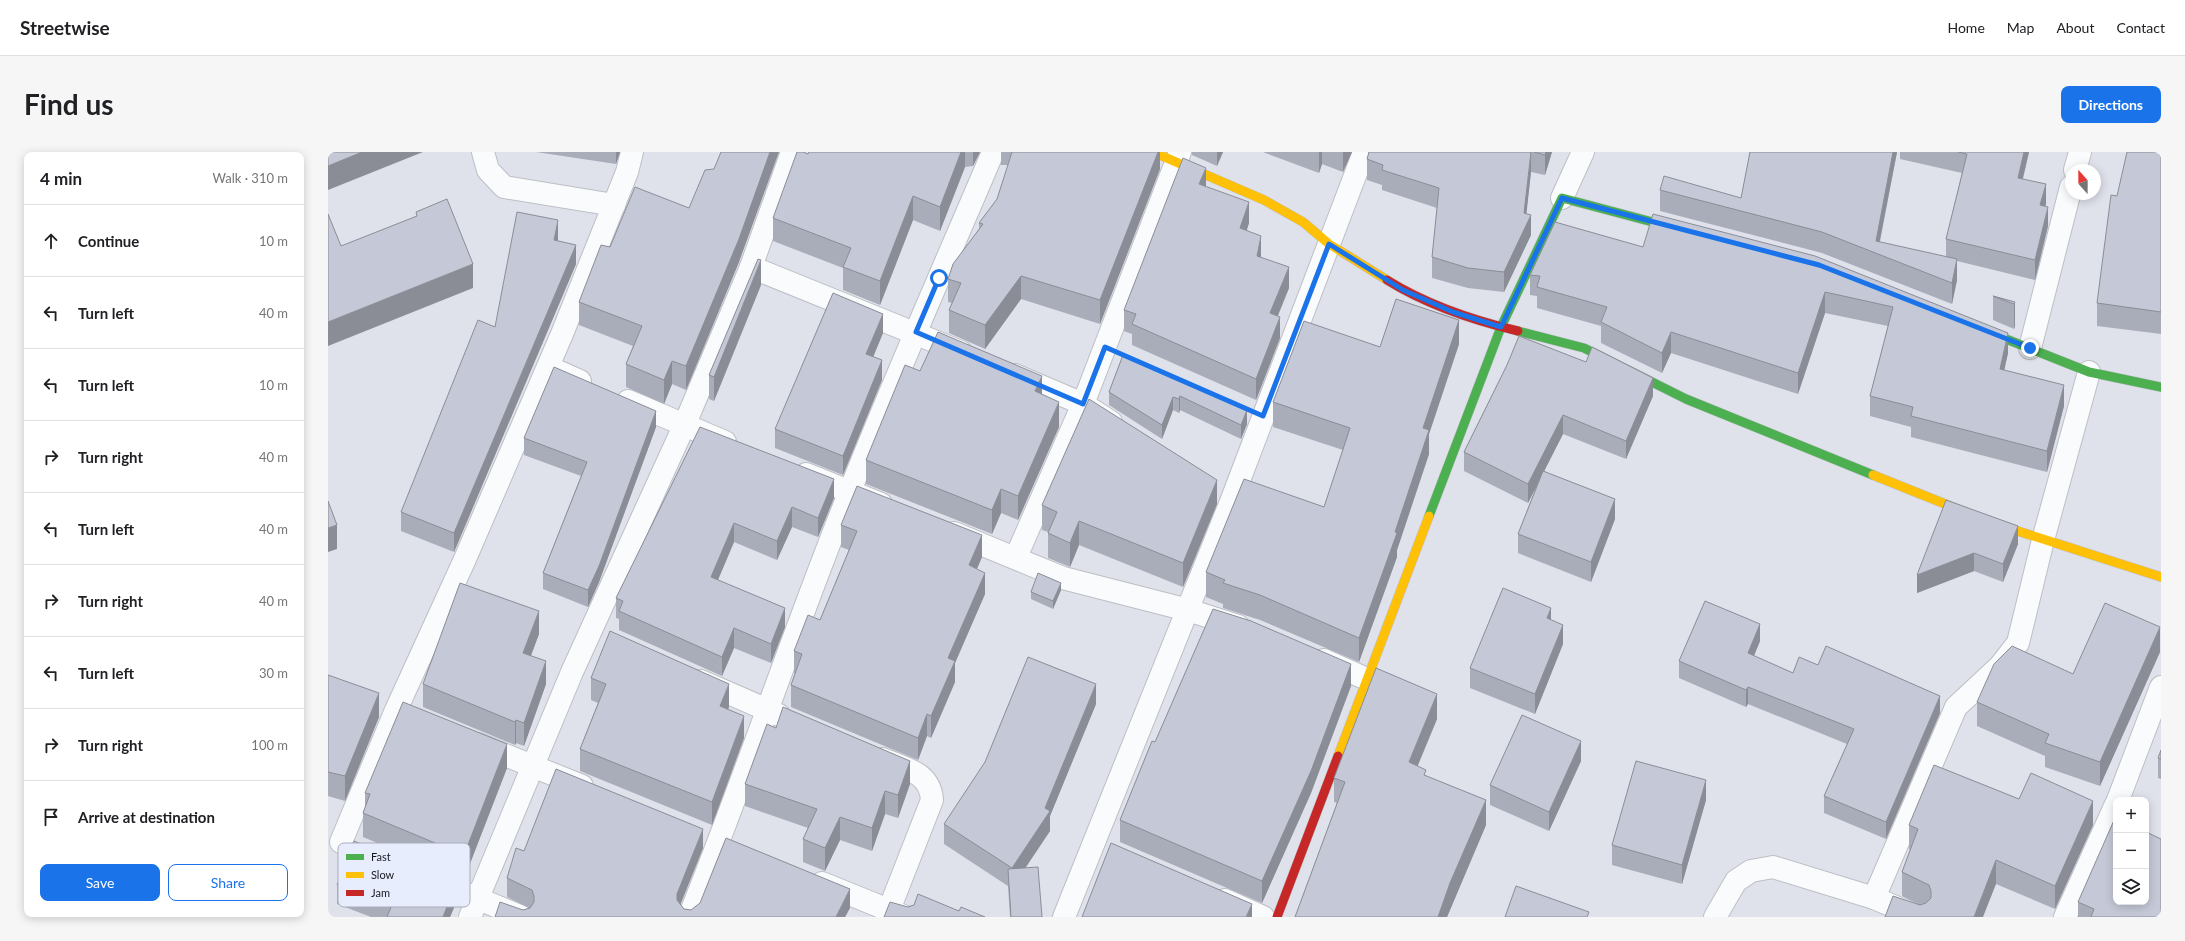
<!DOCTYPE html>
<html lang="en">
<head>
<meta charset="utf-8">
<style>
	body { margin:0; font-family:Lato,sans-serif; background:#f6f6f6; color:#202124 }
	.controls { position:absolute; right:12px; bottom:12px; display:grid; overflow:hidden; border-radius:8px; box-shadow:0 2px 10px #0003 }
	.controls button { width:36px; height:36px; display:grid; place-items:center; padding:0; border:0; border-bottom:1px solid #e0e0e0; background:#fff; color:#202124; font:20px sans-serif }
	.compass { position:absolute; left:1737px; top:12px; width:36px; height:36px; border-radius:50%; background:#fff; box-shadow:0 2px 10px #0003; rotate:339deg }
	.stop { position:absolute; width:12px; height:12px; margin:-9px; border:3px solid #1a73e8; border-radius:50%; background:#fff }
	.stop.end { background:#1a73e8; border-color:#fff; box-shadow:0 1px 4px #0008 }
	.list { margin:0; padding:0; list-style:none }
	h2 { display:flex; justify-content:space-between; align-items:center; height:52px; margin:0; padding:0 16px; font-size:17px }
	h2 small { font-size:13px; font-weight:400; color:#757577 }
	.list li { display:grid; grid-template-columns:26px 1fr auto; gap:12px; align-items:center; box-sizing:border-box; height:72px; padding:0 16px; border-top:1px solid #e0e0e0 }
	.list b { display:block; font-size:15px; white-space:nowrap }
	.list em { font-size:13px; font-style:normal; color:#757577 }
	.actions { display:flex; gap:8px; padding:12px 16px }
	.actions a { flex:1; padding:9px 0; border:1px solid #1a73e8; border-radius:8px; text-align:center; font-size:14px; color:#1a73e8 }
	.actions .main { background:#1a73e8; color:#fff }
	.icon { flex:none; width:22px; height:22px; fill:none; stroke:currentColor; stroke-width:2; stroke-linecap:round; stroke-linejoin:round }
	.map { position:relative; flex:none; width:1833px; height:765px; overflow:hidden; border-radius:8px }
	header { display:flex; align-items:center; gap:24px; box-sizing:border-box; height:56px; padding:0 20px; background:#fff; border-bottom:1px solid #e0e0e0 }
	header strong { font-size:19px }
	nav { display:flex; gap:22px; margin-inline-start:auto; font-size:14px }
	.intro { display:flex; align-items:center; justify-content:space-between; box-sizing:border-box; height:96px; padding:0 24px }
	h1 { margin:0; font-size:28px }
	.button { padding:10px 18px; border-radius:8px; background:#1a73e8; color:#fff; font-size:14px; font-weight:700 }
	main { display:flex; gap:24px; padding:0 24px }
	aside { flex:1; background:#fff; border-radius:8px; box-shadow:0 2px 10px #0003 }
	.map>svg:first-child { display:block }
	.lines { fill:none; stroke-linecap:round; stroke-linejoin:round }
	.street-casing { stroke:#bdbfc6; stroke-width:24 }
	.fast-casing { stroke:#bdbfc6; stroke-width:10 }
	.slow-casing { stroke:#bdbfc6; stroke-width:10 }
	.jam-casing { stroke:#bdbfc6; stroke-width:10 }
	.street { stroke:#fafbfc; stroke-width:22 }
	.fast { stroke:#4caf50; stroke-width:9 }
	.slow { stroke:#ffc107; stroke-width:9 }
	.jam { stroke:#c62828; stroke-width:9 }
	.wall { fill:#a9adb9 }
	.shaded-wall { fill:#8a8d96 }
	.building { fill:#c5c9d7; stroke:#8a8d96 }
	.route { stroke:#1a73e8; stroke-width:5 }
	.key { fill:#e8edfe; stroke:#a9adbb; stroke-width:1 }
	.key-label { font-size:11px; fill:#17191f }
</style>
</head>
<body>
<header>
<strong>Streetwise</strong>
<nav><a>Home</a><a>Map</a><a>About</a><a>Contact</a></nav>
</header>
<div class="intro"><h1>Find us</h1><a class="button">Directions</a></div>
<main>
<aside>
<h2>4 min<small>Walk · 310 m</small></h2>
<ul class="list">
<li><svg class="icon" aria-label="ahead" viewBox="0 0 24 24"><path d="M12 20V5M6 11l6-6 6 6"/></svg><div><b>Continue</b></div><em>10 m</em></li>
<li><svg class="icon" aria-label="left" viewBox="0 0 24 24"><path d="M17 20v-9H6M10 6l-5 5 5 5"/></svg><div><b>Turn left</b></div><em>40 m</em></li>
<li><svg class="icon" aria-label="left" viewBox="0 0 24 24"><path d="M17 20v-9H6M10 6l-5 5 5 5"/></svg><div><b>Turn left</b></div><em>10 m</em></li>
<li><svg class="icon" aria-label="right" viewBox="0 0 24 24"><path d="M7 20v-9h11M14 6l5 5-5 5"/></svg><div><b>Turn right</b></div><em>40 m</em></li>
<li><svg class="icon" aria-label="left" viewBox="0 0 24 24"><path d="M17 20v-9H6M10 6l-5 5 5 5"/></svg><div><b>Turn left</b></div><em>40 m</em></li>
<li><svg class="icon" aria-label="right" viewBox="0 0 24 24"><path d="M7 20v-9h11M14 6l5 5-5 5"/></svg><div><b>Turn right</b></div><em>40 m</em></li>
<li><svg class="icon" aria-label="left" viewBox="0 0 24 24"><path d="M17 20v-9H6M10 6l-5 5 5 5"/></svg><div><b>Turn left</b></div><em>30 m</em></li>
<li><svg class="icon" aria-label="right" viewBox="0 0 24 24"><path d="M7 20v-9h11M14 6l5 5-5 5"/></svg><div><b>Turn right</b></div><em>100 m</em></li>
<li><svg class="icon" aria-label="arrive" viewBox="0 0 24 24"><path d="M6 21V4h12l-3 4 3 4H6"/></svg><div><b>Arrive at destination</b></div></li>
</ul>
<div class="actions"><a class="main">Save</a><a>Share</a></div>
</aside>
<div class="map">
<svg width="1833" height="765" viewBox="0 0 1833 765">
	<rect width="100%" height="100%" fill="#dfe2eb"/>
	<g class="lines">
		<defs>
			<g id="street">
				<polyline points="155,0 160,18 176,35 286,53"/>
				<polyline points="1747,18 1752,0"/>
				<polyline points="1234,46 1255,0"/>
				<polyline points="423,115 633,200"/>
				<polyline points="1702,196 1743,35"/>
				<polyline points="220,215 252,229"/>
				<polyline points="687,223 755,252 783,270"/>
				<polyline points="300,249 397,290"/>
				<polyline points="478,322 553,352"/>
				<polyline points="626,381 735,426 860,458 910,474"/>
				<polyline points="688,405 755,252 852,0"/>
				<polyline points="996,508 1041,528"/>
				<polyline points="373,529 451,563"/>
				<polyline points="150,592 254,634"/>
				<path d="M555 607C578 617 602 620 604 648L561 758"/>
				<polyline points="1790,648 1833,535"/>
				<polyline points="13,690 68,558 137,407 234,182 299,20 304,0"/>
				<polyline points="101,726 194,765"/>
				<polyline points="494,731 578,765"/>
				<polyline points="1546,746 1628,555 1672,514 1690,491 1715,388 1761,220"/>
				<polyline points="897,748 935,765"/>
				<polyline points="142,765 244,520 356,274 423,115 464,0"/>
				<path d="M361 765C418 624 465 480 522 339 567 225 617 113 665 0"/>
				<polyline points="736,765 904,347 1036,0"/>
				<polyline points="1387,765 1408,729 1423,719 1445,715 1546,746 1591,765"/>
				<polyline points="1737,765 1788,652"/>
			</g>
			<g id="fast">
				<polyline points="1653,177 1761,220 1833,235"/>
				<polyline points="1190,179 1256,196 1358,247 1545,323"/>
				<polyline points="1101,364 1173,175 1234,46 1351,77"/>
			</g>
			<g id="slow">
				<polyline points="825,0 936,48 975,70 1001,92 1059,128"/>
				<polyline points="1545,323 1662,370 1833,425"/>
				<polyline points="1010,604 1101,364"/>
			</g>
			<g id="jam">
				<path d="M1059 128C1099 153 1144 168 1190 179"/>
				<polyline points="949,765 1010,604"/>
			</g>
		</defs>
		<use href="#street" class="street-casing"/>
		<use href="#fast" class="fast-casing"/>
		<use href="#slow" class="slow-casing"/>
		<use href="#jam" class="jam-casing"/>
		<use href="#street" class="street"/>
		<use href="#fast" class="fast"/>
		<use href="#slow" class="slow"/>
		<use href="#jam" class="jam"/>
	</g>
	<g class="wall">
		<polygon points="208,0 292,0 288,12"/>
		<polygon points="481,0 652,0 645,14 637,15 612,79 585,68 552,153 515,138 515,116 445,89 445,66"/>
		<polygon points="673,0 832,0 832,17 772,172 693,147 657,197 621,181 621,158 624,151 620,150 620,127 651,77 651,71 669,47 680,13 673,13"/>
		<polygon points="864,0 895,0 889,14 864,3"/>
		<polygon points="935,0 1024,0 1015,20 994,12 991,21"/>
		<polygon points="1041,0 1224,0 1217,23 1203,20 1198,61 1203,83 1176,140 1140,136 1104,126 1104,105 1109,56 1054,38 1054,33 1039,28 1039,7"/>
		<polygon points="1422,0 1569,0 1552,90 1618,105 1618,87 1634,21 1572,7 1572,0 1701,0 1695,27 1718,52 1717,54 1720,74 1707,128 1629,109 1629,128 1624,152 1494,101 1332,59 1332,38 1413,46"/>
		<polygon points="1833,0 1833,182 1769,174 1769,151 1789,44"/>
		<polygon points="386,17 411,110 358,238 344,232 336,252 298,235 298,212 305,194 251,173 251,150 282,95 361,56"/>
		<polygon points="878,35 921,71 919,78 933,106 961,136 950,164 952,186 928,248 804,193 804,182 796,179 796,158"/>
		<polygon points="230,88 230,89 248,112 126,400 73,379 73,360 167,175"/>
		<polygon points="1315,95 1487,104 1680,201 1676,218 1736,254 1719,320 1583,285 1583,275 1542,264 1542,244 1560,174 1497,161 1470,242 1343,201 1334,221 1273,191 1273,174 1209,156 1209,144 1202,143 1202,123"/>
		<polygon points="433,133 386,249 381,247 381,223"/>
		<polygon points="1665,144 1687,150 1687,174 1686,177 1665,168"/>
		<polygon points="555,181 545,205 554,228 515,323 447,296 447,277"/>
		<polygon points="1131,192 1101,282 1101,302 1069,398 1069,405 1031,510 932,468 895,456 895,452 878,445 878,420 996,355 1015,298 945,275 945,250 1052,195"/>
		<polygon points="795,203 919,272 913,287 852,258 851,261 845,258 834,287 781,253 781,240"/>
		<polygon points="1179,213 1325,244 1298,307 1235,282 1216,319 1287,367 1263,430 1190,401 1190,382 1208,335 1200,351 1136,319 1136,300"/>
		<polygon points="592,219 714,242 731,275 690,368 673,361 664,382 538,332 538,308"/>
		<polygon points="328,275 271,430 260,455 215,437 215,421 253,324 196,303 196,286"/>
		<polygon points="372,275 506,346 490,385 464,375 449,408 406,390 390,428 457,475 443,511 406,496 394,524 291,478 291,467 288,466 288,446"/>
		<polygon points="1618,348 1690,392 1675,430 1646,419 1589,441"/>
		<polygon points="889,352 855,435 751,393 742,415 720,406 720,380 714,378 714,353"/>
		<polygon points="513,373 654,405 649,417 657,442 627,511 627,530 603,586 599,584 590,608 463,555 463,533 467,521 466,521 466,499 492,468 521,398 513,395"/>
		<polygon points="733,438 725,457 703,447 703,440"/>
		<polygon points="211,482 203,504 218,532 196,594 188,591 187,593 95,555 95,532"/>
		<polygon points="1432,489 1426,504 1465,521 1612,561 1558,687 1496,661 1496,644 1519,592 1420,552 1418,555 1351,526 1351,509"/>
		<polygon points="1235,492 1207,562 1142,536 1142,516"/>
		<polygon points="1832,500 1772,634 1717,615 1717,604 1649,574 1649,550 1745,522"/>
		<polygon points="0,523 51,565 17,649 0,644"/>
		<polygon points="263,526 401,555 400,557 416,586 384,673 252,619 252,597 270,551 263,548"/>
		<polygon points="1023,534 983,641 934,751 792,690 792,668 827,590"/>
		<polygon points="768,552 722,664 722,679 697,716 714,765 682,765 680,734 616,692 616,672"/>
		<polygon points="1109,567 1089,614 1098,624 1158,673 1119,765 967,765 1009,651 1006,650 1006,626"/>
		<polygon points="1833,598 1833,627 1830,626 1830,606"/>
		<polygon points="1253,609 1221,679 1162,653 1162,633"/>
		<polygon points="179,616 136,727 35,685 35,661 37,655 37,641"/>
		<polygon points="417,632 582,632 570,666 557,662 544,699 512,688 497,719 475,710 475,687 480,676 417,654"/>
		<polygon points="1691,647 1765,673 1727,757 1668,732 1592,753 1574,744 1574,720 1582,698 1581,697 1581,673"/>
		<polygon points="1378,648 1354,732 1284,713 1284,693"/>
		<polygon points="375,696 352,753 356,757 363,758 522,756 517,765 167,765 195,758 201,756 179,745 179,726 196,699"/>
		<polygon points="9,733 128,751 122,765 43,765 9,752"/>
		<polygon points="1750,750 1833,765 1750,765"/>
	</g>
	<g class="shaded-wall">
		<polygon points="34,0 95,0 0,38 0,14"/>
		<polygon points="288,0 292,0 288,12"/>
		<polygon points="442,0 451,0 411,110 358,238 358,214"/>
		<polygon points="633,0 637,0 637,15 612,79 612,55"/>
		<polygon points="645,0 652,0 645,14"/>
		<polygon points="830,0 832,0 832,17 772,172 772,148"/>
		<polygon points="889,0 895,0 889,14"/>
		<polygon points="991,0 994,0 994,12 991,21"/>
		<polygon points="1015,0 1024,0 1015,20"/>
		<polygon points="1203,0 1203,20 1197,75 1203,63 1203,83 1176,140 1176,120 1196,61"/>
		<polygon points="1218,0 1224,0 1217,23 1217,3"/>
		<polygon points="1565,0 1569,0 1549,102 1548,89"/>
		<polygon points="1696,0 1701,0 1690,46 1690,26"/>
		<polygon points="878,16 878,37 871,32"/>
		<polygon points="1718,32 1718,52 1712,73 1712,53"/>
		<polygon points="585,44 585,68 552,153 552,129"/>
		<polygon points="921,50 921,71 912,97 912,76"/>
		<polygon points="1720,55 1720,74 1707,128 1707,108"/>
		<polygon points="230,68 230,88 226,108 226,88"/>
		<polygon points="933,84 933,105 929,125 929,104"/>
		<polygon points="248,93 248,112 126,400 126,381"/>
		<polygon points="1629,107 1629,128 1624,152 1624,131"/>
		<polygon points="433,108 433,133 386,249 386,225"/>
		<polygon points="145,112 145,136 0,194 0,170"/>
		<polygon points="961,115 961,136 942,182 942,161"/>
		<polygon points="693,124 693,147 657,197 657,173"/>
		<polygon points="1497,140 1497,161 1470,242 1470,221"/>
		<polygon points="1687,150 1687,174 1686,177 1686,152"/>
		<polygon points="555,162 555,181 538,222 538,202"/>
		<polygon points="952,165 952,186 928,248 928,227"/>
		<polygon points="1131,168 1131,192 1101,282 1101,302 1069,398 1069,405 1031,510 1031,486 1067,380 1095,276"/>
		<polygon points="1343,180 1343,201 1334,221 1334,201"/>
		<polygon points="1680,181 1680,201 1672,238 1672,217"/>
		<polygon points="554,208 554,228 515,323 515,304"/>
		<polygon points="344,209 344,232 336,252 336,228"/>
		<polygon points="714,224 714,248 707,239"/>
		<polygon points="1325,226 1325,244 1298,307 1298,289"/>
		<polygon points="1736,233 1736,254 1719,320 1719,299"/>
		<polygon points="852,244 852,258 851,261 851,247"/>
		<polygon points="845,245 845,258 834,287 834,273"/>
		<polygon points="731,250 731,275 690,368 690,344"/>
		<polygon points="919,258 919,272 913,287 913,273"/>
		<polygon points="328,259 328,275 271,430 260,455 260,438"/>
		<polygon points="1235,263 1235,282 1200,351 1200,332"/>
		<polygon points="506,327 506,346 490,385 490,366"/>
		<polygon points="889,328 889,352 855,435 855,411"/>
		<polygon points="673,337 673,361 664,382 664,358"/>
		<polygon points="1287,347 1287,367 1263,430 1263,410"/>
		<polygon points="464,355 464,375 449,408 449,389"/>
		<polygon points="751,369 751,393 742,415 742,391"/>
		<polygon points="406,371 406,390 383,444 383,425"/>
		<polygon points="9,373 9,397 0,400 0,376"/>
		<polygon points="1690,374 1690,392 1675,430 1675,412"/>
		<polygon points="654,383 654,405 641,435 641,413"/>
		<polygon points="1646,401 1646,419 1589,441 1589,423"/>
		<polygon points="657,421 657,442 627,511 627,530 603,586 603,564 620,506"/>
		<polygon points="733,431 733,438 725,457 725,449"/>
		<polygon points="457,456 457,475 443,511 443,492"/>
		<polygon points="1223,456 1223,475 1219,466"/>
		<polygon points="211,459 211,482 195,524 195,501"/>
		<polygon points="1432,472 1432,489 1420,518 1420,501"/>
		<polygon points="1235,473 1235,492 1207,562 1207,542"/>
		<polygon points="1832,475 1832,500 1772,634 1772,610"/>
		<polygon points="406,476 406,496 394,524 394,505"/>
		<polygon points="218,509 218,532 196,594 196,571"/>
		<polygon points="1023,512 1023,534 983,641 934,751 934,729"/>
		<polygon points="401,532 401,555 392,577 392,554"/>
		<polygon points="768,532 768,552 722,664 722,679 684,736 684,716 717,656"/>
		<polygon points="1420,535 1420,552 1418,555 1418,538"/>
		<polygon points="51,541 51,565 17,649 17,624"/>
		<polygon points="1109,542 1109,567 1081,635 1081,610"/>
		<polygon points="1612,544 1612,561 1558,687 1558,670"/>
		<polygon points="599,562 599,584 590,608 590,586"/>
		<polygon points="416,564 416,586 384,673 384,650"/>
		<polygon points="188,568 188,591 187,593 187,570"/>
		<polygon points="1253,589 1253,609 1221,679 1221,660"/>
		<polygon points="179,592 179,616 136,727 136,703"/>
		<polygon points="582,609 582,632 570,666 570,643"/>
		<polygon points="1378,628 1378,648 1354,732 1354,713"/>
		<polygon points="557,639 557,662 544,699 544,676"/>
		<polygon points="1158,648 1158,673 1119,765 1110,765 1122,731"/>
		<polygon points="1765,649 1765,673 1727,757 1727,734"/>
		<polygon points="512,665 512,688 497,719 497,696"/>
		<polygon points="375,677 375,696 349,761 349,742"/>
		<polygon points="1668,708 1668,732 1655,765 1646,765"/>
		<polygon points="128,731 128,751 122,765 115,765"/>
		<polygon points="522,737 522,756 517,765 508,765"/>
		<polygon points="924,752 924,765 918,765"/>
	</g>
	<g class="building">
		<polygon points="0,0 34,0 0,14"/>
		<polygon points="393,0 442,0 411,87 358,214 344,209 336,228 298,212 314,174 251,150 273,93 282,95 307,35 361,56 377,18 386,17"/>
		<polygon points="469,0 475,0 480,2 481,0 633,0 612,55 585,44 552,129 515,115 523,96 445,66"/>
		<polygon points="684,0 830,0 772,148 693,124 657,173 621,158 633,131 620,127 625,112 655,72 651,71 669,47"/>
		<polygon points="1041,0 1203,0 1196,61 1203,63 1176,120 1140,116 1104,105 1111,36 1054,18 1055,13 1039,7"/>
		<polygon points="1206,0 1218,0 1217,3"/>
		<polygon points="1422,0 1565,0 1548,89 1629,107 1624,131 1494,80 1332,38 1336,24 1413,46"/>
		<polygon points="1630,0 1696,0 1690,26 1718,32 1712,53 1720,55 1707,108 1618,87 1639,2"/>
		<polygon points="1799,0 1833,0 1833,160 1769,151 1783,43 1789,44"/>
		<polygon points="855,6 878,16 871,32 921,50 912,76 933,84 929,104 961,115 942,161 952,165 928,227 804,172 808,162 796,158"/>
		<polygon points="119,47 145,112 0,170 0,62 13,94 89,64 88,60"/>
		<polygon points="189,60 230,68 226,88 248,93 126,381 73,360 150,168 167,175"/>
		<polygon points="1325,62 1487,104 1680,181 1672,217 1736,233 1719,299 1583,264 1585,255 1542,244 1565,155 1497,140 1470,221 1343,180 1334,201 1273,170 1279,155 1209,135 1212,124 1202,123 1227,70 1315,95"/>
		<polygon points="430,107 433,108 386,225 381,223"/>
		<polygon points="505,141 555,162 538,202 554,208 515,304 447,277"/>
		<polygon points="1665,144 1687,150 1686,152"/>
		<polygon points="1068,147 1131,168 1095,276 1101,278 1067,380 1069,381 1031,486 932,443 895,431 897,428 878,420 916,327 996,355 1022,276 945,250 976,169 1052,195"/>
		<polygon points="610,180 714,224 707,239 731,250 690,344 673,337 664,358 538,308 577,213 592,219"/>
		<polygon points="1191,184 1258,210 1264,195 1325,226 1298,289 1235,263 1200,332 1136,300 1179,213"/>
		<polygon points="795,203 919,258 913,273 852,244 851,247 845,245 834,273 781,240"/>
		<polygon points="226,215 328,259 271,414 260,438 215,421 259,310 196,286"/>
		<polygon points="761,247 889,328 855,411 751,369 742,391 720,381 729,360 714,353"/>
		<polygon points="372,275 506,327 490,366 464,355 449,389 406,371 383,425 457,456 443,492 406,476 394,505 291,459 295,449 288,446"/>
		<polygon points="1215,319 1287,347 1263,410 1190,382"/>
		<polygon points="529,334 654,383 641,413 657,421 620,506 627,509 603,564 599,562 590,586 463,533 474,502 466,499 480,463 492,468 529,379 513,373"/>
		<polygon points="1618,348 1690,374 1675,412 1646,401 1589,423"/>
		<polygon points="0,349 9,373 0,376"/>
		<polygon points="710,421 733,431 725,449 703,440"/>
		<polygon points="132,431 211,459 195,501 218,509 196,571 188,568 187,570 95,532"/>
		<polygon points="1175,436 1223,456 1219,466 1235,473 1207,542 1142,516"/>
		<polygon points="1377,449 1432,472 1420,501 1465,521 1471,505 1490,513 1498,494 1612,544 1558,670 1496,644 1526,577 1420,535 1418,538 1351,509"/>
		<polygon points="1777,451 1832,475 1772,610 1717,591 1721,582 1649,550 1666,512 1684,494 1745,522"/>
		<polygon points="885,457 923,469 1023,512 983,619 934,729 792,668 824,589 827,590"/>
		<polygon points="282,479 401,532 392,554 416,564 384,650 252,597 278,532 263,526"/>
		<polygon points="700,505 768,532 717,656 722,659 684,716 616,672 657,610"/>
		<polygon points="1048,516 1109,542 1081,610 1098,618 1096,623 1158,648 1122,731 1110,765 967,765 1017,630 1006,626"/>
		<polygon points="0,523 51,541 17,624 0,620"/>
		<polygon points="75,550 179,592 136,703 35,661 42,642 37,641"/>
		<polygon points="455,555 582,609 570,643 557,639 544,676 512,665 497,696 475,687 489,657 417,632 439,572 448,576"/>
		<polygon points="1194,563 1253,589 1221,660 1162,633"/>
		<polygon points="1833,598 1833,607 1830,606"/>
		<polygon points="1308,609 1378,628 1354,713 1284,693"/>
		<polygon points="1606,613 1691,647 1703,621 1765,649 1727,734 1668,708 1646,765 1557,765 1565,744 1592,753 1598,751 1603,746 1603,739 1601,733 1574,720 1590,677 1581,673"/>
		<polygon points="228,617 375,677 349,742 349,748 356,757 363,758 372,751 398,686 522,737 508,765 167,765 172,750 195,758 202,756 206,750 206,744 204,738 179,726 188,696 196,699"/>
		<polygon points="1787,666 1788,666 1788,750 1818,750 1818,680 1833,687 1833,765 1763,765 1766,757 1750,750"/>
		<polygon points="26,689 128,731 115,765 59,765 64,753 9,733"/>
		<polygon points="783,691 924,752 918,765 754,765"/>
		<polygon points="710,715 714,765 683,765 680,717"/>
		<polygon points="1188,734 1261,760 1259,765 1177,765"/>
		<polygon points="590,742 631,759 633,755 657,765 556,765 562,750 580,755 586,753"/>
	</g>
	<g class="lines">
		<polyline class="route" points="611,126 588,180 755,252 777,195 935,264 1001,92 1075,138 1125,160 1173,175 1234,46 1491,113 1702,196"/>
	</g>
	<rect x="10" y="691" width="132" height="64" rx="6" class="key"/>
	<rect x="18" y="702" width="18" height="6" fill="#4caf50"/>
	<rect x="18" y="720" width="18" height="6" fill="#ffc107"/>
	<rect x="18" y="738" width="18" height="6" fill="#c62828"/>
	<g class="key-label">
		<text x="43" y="709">Fast</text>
		<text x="43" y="727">Slow</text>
		<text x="43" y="745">Jam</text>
	</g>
</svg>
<div class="controls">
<button>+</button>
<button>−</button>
<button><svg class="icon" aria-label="layers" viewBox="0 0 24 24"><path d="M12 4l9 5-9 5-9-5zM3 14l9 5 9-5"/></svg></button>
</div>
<svg class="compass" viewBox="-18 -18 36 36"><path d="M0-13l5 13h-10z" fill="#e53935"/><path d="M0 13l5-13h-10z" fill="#757577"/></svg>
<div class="stop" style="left:611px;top:126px"></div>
<div class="stop end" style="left:1702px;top:196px"></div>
</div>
</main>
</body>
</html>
